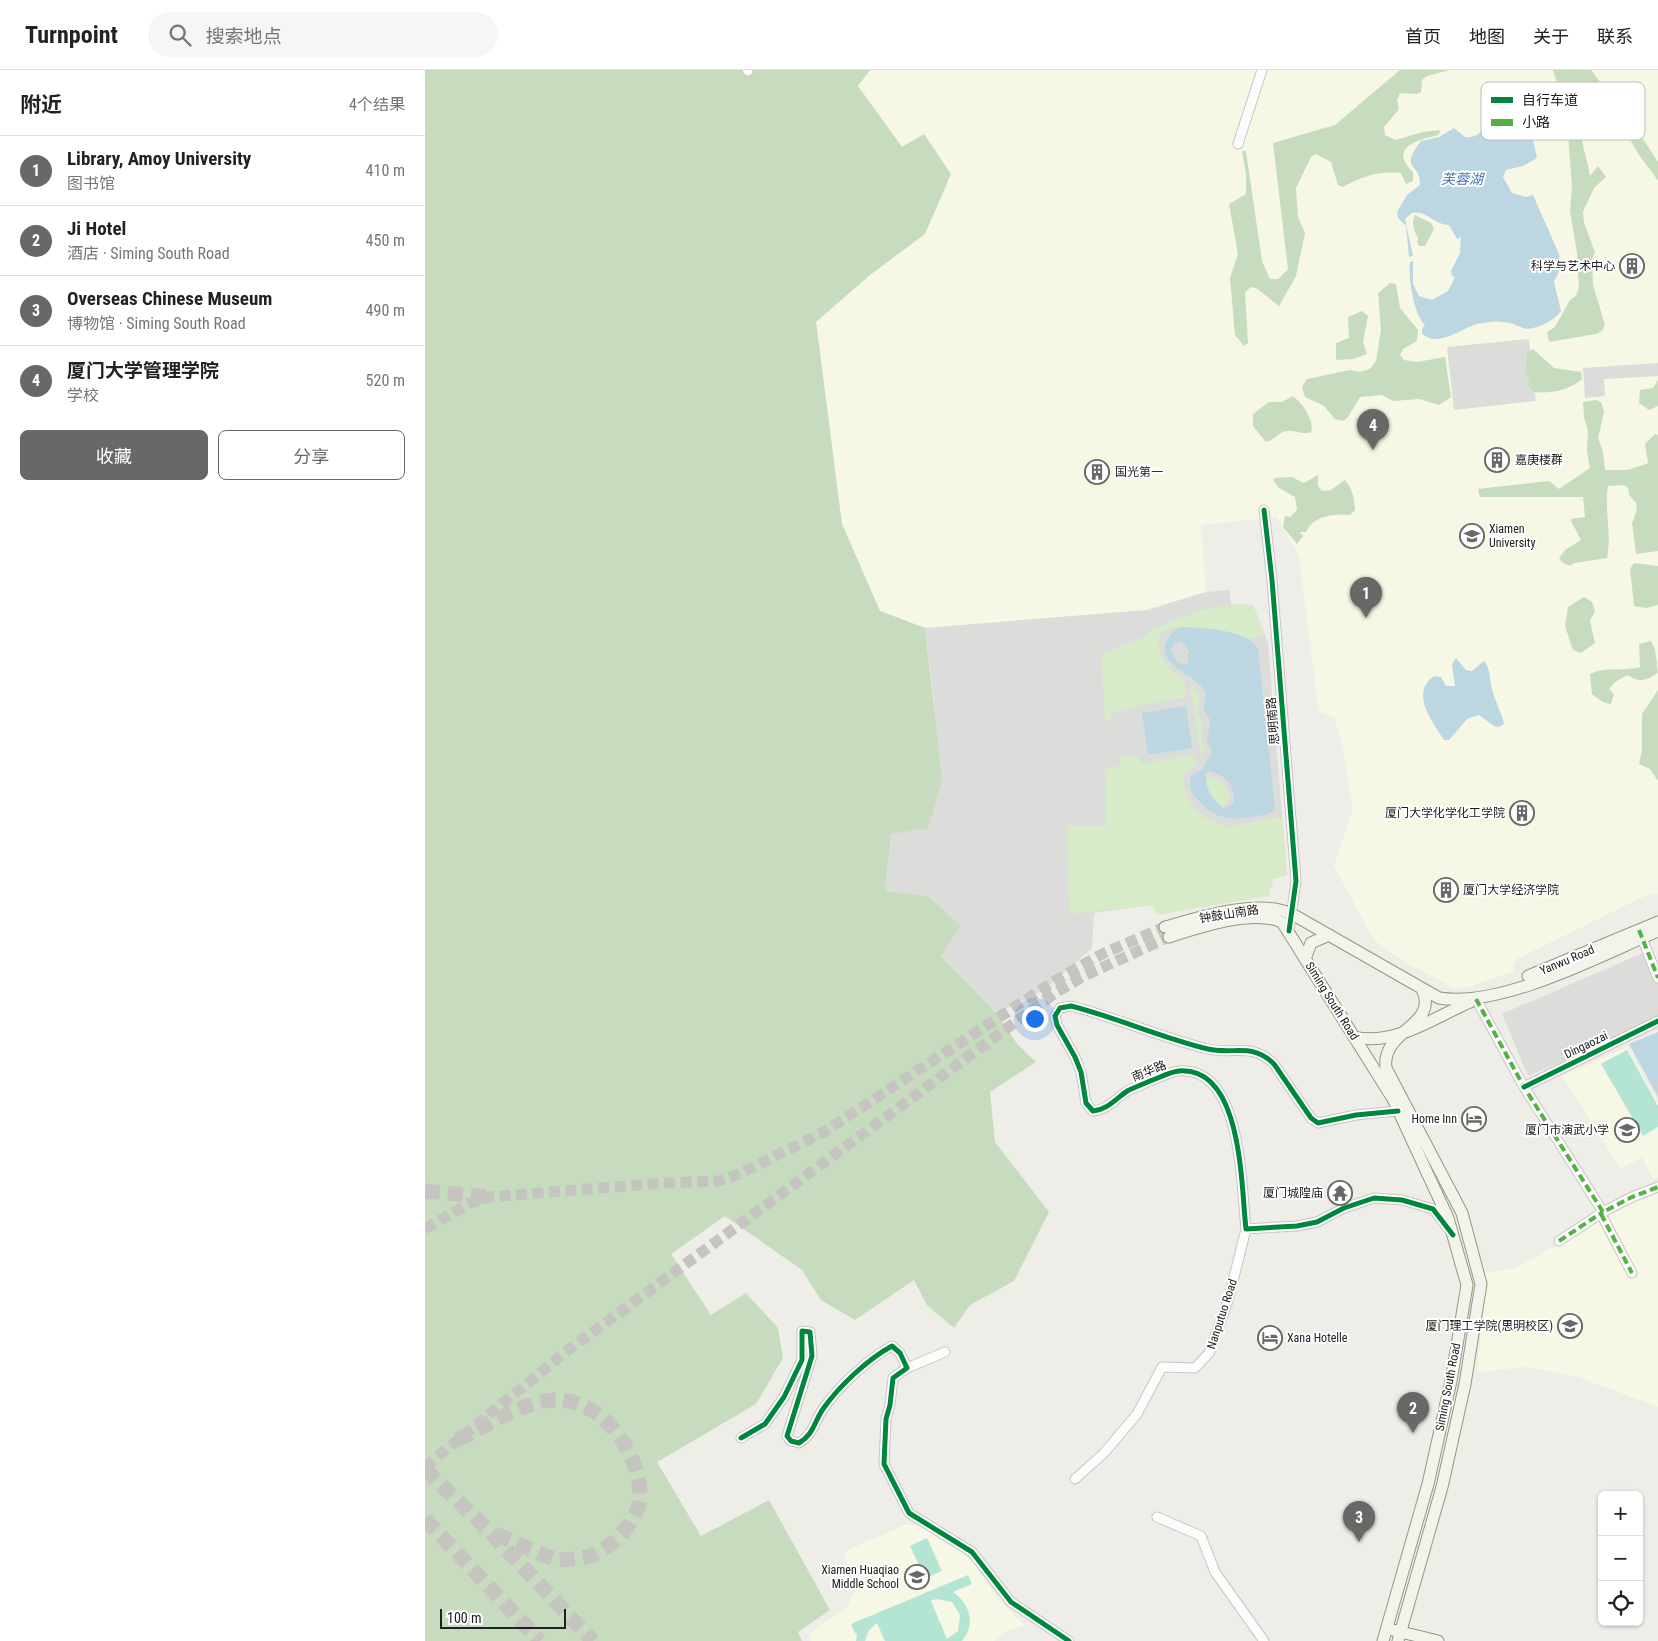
<!DOCTYPE html>
<html lang="zh">
<head>
<meta charset="utf-8">
<style>
	body { margin:0; font-family:"Roboto Condensed","Noto Sans SC",sans-serif; background:#f6f6f6; color:#222 }
	.controls { position:absolute; right:15px; bottom:15px; display:grid; overflow:hidden; border-radius:8px; box-shadow:0 1px 4px #0004 }
	.controls button { width:45px; height:45px; display:grid; place-items:center; padding:0; border:0; border-bottom:1px solid #e0e0e0; background:#fff; color:#222; font:25px sans-serif }
	.scale { position:absolute; left:15px; bottom:12px; width:126px; box-sizing:border-box; padding-left:5px; border:2px solid #202020; border-top:0; font-size:14px; line-height:18px; white-space:nowrap; color:#202020; -webkit-text-stroke:4px #fff; paint-order:stroke }
	.you { position:absolute; left:609px; top:948px; width:18px; height:18px; margin:-12px; border:4px solid #fff; border-radius:50%; background:#1a73e8; box-shadow:0 0 0 8px #1a73e833 }
	.badge { display:grid; place-items:center; width:32px; height:32px; border-radius:50%; background:#686866; color:#fff; font-size:16px; font-weight:700 }
	.pin { position:absolute; translate:-50% -41px; filter:drop-shadow(0 1px 2px #0008) }
	.pin::after { content:''; position:absolute; top:26px; width:18px; height:15px; background:inherit; clip-path:polygon(0 0,100% 0,50% 100%) }
	.list { margin:0; padding:0; list-style:none }
	h2 { display:flex; justify-content:space-between; align-items:center; height:65px; margin:0; padding:0 20px; font-size:21px }
	h2 small { font-size:16px; font-weight:400; color:#767676 }
	.list li { display:grid; grid-template-columns:32px 1fr auto; gap:15px; align-items:center; box-sizing:border-box; height:70px; padding:0 20px; border-top:1px solid #e0e0e0 }
	.list b { display:block; font-size:19px; white-space:nowrap }
	.list p { margin:0; font-size:16px; white-space:nowrap; color:#767676 }
	.list em { font-size:16px; font-style:normal; color:#767676 }
	.actions { display:flex; gap:10px; padding:15px 20px }
	.actions a { flex:1; padding:11px 0; border:1px solid #686866; border-radius:8px; text-align:center; font-size:18px; color:#686866 }
	.actions .main { background:#686866; color:#fff }
	.icon { flex:none; width:28px; height:28px; fill:none; stroke:currentColor; stroke-width:2; stroke-linecap:round; stroke-linejoin:round }
	.map { position:relative; flex:none; width:1233px; height:1571px; overflow:hidden }
	header { display:flex; align-items:center; gap:30px; box-sizing:border-box; height:70px; padding:0 25px; background:#fff; border-bottom:1px solid #e0e0e0 }
	header strong { font-size:24px }
	nav { display:flex; gap:28px; margin-inline-start:auto; font-size:18px }
	.search { width:350px; height:45px; background:#f6f6f6; display:flex; align-items:center; gap:12px; box-sizing:border-box; padding:0 18px; border-radius:28px; color:#767676; font-size:19px }
	main { display:flex }
	aside { flex:1; background:#fff }
	.map>svg:first-child { display:block }
	.residential { fill:#dddcda }
	.education { fill:#f6f7e4 }
	.religious { fill:#dcdcda }
	.grass { fill:#d8ebc8 }
	.forest { fill:#c7dcbe }
	.pitch { fill:#b4e5d4; fill-rule:evenodd }
	.water { fill:#bcd7e1; fill-rule:evenodd }
	.lines { fill:none; stroke-linecap:round; stroke-linejoin:round }
	.secondary-tunnel { stroke:#c5c4c0; stroke-width:11; stroke-dasharray:11 5.5; stroke-linecap:butt }
	.highway-tunnel { stroke:#c5c4c0; stroke-width:15; stroke-dasharray:15 8; stroke-linecap:butt }
	.street-casing { stroke:#c7c6c4; stroke-width:11 }
	.secondary-casing { stroke:#949880; stroke-width:13 }
	.street { stroke:#fcfcfc; stroke-width:9 }
	.secondary { stroke:#f2f4eb; stroke-width:11 }
	.quiet { stroke:#55b145; stroke-width:4; stroke-dasharray:8 4; stroke-linecap:butt }
	.cycleway-casing { stroke:#fff; stroke-width:8 }
	.cycleway { stroke:#00873e; stroke-width:5 }
	.labels { text-anchor:middle; dominant-baseline:central; stroke-width:4; stroke-linejoin:round; paint-order:stroke }
	.poi-label { font-size:12px; fill:#202020; stroke:#fff; text-anchor:end }
	.street-label { font-size:12px; fill:#202020; stroke:#fff }
	.water-label { font-size:14px; font-style:italic; fill:#4c76b0; stroke:#fff }
	.key { fill:#fff; stroke:#bcbcbc; stroke-width:1 }
	.key-label { font-size:14px; fill:#202020 }
</style>
</head>
<body>
<header>
<strong>Turnpoint</strong>
<div class="search"><svg class="icon" aria-label="search" viewBox="0 0 24 24"><circle cx="10" cy="10" r="6"/><path d="M15 15l6 6"/></svg>搜索地点</div>
<nav><a>首页</a><a>地图</a><a>关于</a><a>联系</a></nav>
</header>
<main>
<aside>
<h2>附近<small>4个结果</small></h2>
<ul class="list">
<li><span class="badge">1</span><div><b>Library, Amoy University</b><p>图书馆</p></div><em>410 m</em></li>
<li><span class="badge">2</span><div><b>Ji Hotel</b><p>酒店 · Siming South Road</p></div><em>450 m</em></li>
<li><span class="badge">3</span><div><b>Overseas Chinese Museum</b><p>博物馆 · Siming South Road</p></div><em>490 m</em></li>
<li><span class="badge">4</span><div><b>厦门大学管理学院</b><p>学校</p></div><em>520 m</em></li>
</ul>
<div class="actions"><a class="main">收藏</a><a>分享</a></div>
</aside>
<div class="map">
<svg width="1233" height="1571" viewBox="0 0 1233 1571">
	<rect width="100%" height="100%" fill="#eeede8"/>
	<polygon class="residential" points="1220,882 1233,913 1233,951 1103,1006 1077,944"/>
	<g class="education">
		<polygon points="445,0 1233,0 1233,824 1224,824 1092,889 1088,895 1089,901 1050,915 1031,919 980,892 949,870 909,796 928,739 917,672 909,647 894,642 874,487 852,447 776,455 781,522 722,540 500,558 455,541 417,454 391,251 445,205 500,164 500,64 477,77 432,16"/>
		<polygon points="1202,977 1233,1033 1233,1108 1228,1109 1217,1087 1196,1099 1137,1006"/>
		<polygon points="1233,1122 1233,1337 1153,1307 1102,1297 1052,1302 1061,1216 1059,1203 1087,1199 1100,1193 1123,1179 1136,1175 1163,1155 1209,1131"/>
		<polygon points="481,1454 508,1458 548,1492 573,1529 599,1555 581,1562 569,1571 386,1571 383,1565 422,1537 430,1521 419,1482"/>
	</g>
	<g class="religious">
		<polygon points="1104,269 1111,331 1029,340 1022,277"/>
		<polygon points="1233,293 1233,306 1179,309 1180,326 1160,328 1158,298"/>
		<polygon points="804,520 806,534 828,535 843,573 862,805 848,809 847,815 732,845 728,835 669,843 667,878 631,910 607,927 571,943 516,886 536,856 460,821 466,764 509,630 500,558 722,540 781,522"/>
	</g>
	<g class="grass">
		<path d="M806 534 828 535 839 563 825 569 787 559 757 557 742 559 734 566C732 588 742 598 759 610L761 627 717 635 687 644 685 651H680L676 584 722 566 723 562 770 542Z"/>
		<polygon points="765,613 775,625 772,642 778,652 776,668 779,680 776,691"/>
		<path d="M714 685V694L769 685 771 695 759 704C756 732 776 751 803 757L857 747 862 805 848 809 844 826 732 845 728 835 644 844 643 756H680V700L694 696 697 687Z"/>
		<path d="M781 704C793 710 803 713 805 727L798 738C787 729 780 719 781 704Z"/>
	</g>
	<g class="forest">
		<polygon points="0,0 445,0 433,16 477,77 499,64 526,104 500,164 445,205 391,252 417,454 455,541 500,558 517,710 503,758 466,764 460,821 503,826 536,856 516,886 571,943 593,975 611,992 565,1022 570,1072 624,1142 589,1211 545,1235 529,1258 502,1235 489,1210 430,1250 396,1230 377,1200 300,1146 246,1184 286,1245 321,1223 353,1258 358,1288 331,1334 232,1392 276,1466 344,1430 405,1540 373,1562 377,1571 0,1571"/>
		<path d="M975 0H1025L1002 6 997 10 996 22 992 24 975 23 972 30 974 39 959 57 960 65 971 70 997 62 1016 60 1013 65C992 70 963 78 988 102V111L981 114 976 103C954 101 938 106 918 117L913 115 906 92 891 84 886 87 871 118 873 147 880 163 871 206 854 236 831 218 826 217 820 222 823 273 819 276 810 265 805 208 813 184 804 134 821 124V104L817 81H821L837 191 845 209H853L863 199 848 73 910 55Z"/>
		<polygon points="1128,0 1166,0 1175,12 1166,20 1160,21 1153,17 1141,39"/>
		<path d="M1186 20 1233 92V111C1228 102 1220 94 1214 85 1202 64 1196 52 1175 36 1170 42 1162 48 1158 55 1152 64 1164 93 1165 106L1173 96 1181 107 1169 118 1158 142 1159 153 1170 182 1167 189 1168 215 1180 255 1177 261 1171 264 1124 272 1122 262 1130 257 1145 230 1151 226 1154 217 1152 183 1145 141 1147 116 1142 53 1177 23Z"/>
		<path d="M990 145 1006 153 1009 159 1000 176H994L992 172 993 168C989 160 986 154 990 145Z"/>
		<polygon points="965,213 971,214 975,238 993,260 992,271 978,279 975,285 979,290 992,292 1020,287 1026,327 1014,335 994,329 968,331 957,325 935,327 923,347 918,351 910,349 899,336 880,327 877,317 882,309 925,300 934,302 945,299 951,291 956,260 953,223"/>
		<polygon points="937,241 943,246 938,272 942,284 928,289 911,290 911,273 924,268 923,247"/>
		<path d="M1108 279 1129 298 1156 302 1157 309C1146 320 1124 324 1109 322L1101 314 1105 309 1101 302 1102 283Z"/>
		<polygon points="1233,310 1233,336 1224,340 1214,333 1215,320 1228,318"/>
		<path d="M868 326C878 334 890 351 886 362 877 366 868 358 858 362 852 365 849 370 841 372L828 356V344L844 332H857Z"/>
		<path d="M1171 330 1176 332 1179 342 1173 368 1178 382 1180 400H1202L1221 394 1223 393 1220 374 1230 364 1233 365V481L1211 484 1207 453 1212 440 1211 433 1204 425 1203 418 1199 415 1183 416C1179 440 1187 464 1182 488L1149 493 1145 496 1138 493 1134 488 1140 480 1156 470 1146 451V449L1160 447 1158 427H1055L1053 419 1124 411 1134 419 1165 398 1162 381 1163 361 1159 347 1158 332Z"/>
		<path d="M893 405V416L897 421 906 420 920 410C928 419 929 429 930 440L925 445C908 444 889 445 881 462H875L878 466 872 474 858 457 860 446 865 447 872 440 870 427 854 418 848 410 850 408 867 407 879 413Z"/>
		<polygon points="1209,493 1233,496 1233,535 1221,538 1209,536 1205,499"/>
		<polygon points="1159,527 1167,532 1170,541 1165,551 1170,573 1156,583 1148,580 1140,556 1143,537"/>
		<path d="M1226 571 1230 579 1233 603C1220 611 1215 613 1202 605L1190 612 1184 619 1189 624 1186 634 1178 632 1167 624 1165 604C1182 596 1195 602 1215 597L1214 574Z"/>
		<polygon points="1233,620 1233,711 1225,699 1214,694 1217,680 1217,644"/>
	</g>
	<g class="pitch">
		<polygon points="1202,980 1233,1036 1233,1057 1218,1066 1176,994"/>
		<polygon points="502,1468 517,1501 500,1508 485,1476"/>
		<path d="M543 1505 547 1514 528 1522C545 1534 551 1554 537 1571H460L452 1553 444 1560 440 1571H431L432 1563H430L426 1554ZM511 1529 527 1532 535 1545 533 1561 522 1569 506 1531 501 1533Z"/>
	</g>
	<g class="water">
		<path d="M1091 51 1105 56 1112 88 1098 96 1081 100 1078 107 1087 123 1101 127 1108 125 1134 184 1136 197 1129 212 1136 241C1130 250 1114 258 1103 259 1098 259 1090 254 1085 253 1076 251 1067 251 1058 253 1038 255 1016 279 997 264V259L1000 255C989 246 983 207 985 192L988 191V214L994 226 1007 230 1023 221 1030 207 1027 206 1026 201 1035 183 1036 167 1032 169 1024 155C1007 154 1002 140 987 143L980 149 988 186 984 187 981 156 973 148 972 142 982 125 995 115C996 92 973 101 996 71L1014 67 1029 58 1040 67C1050 68 1057 64 1060 53Z"/>
		<path d="M757 557C778 558 822 559 833 579L850 739C845 744 839 745 832 746 808 751 789 750 773 730 766 722 763 717 766 706L776 700 786 685V678L782 672 785 650 778 639C780 631 783 624 777 617 767 603 728 593 743 569 747 562 750 559 757 557ZM756 571 764 581 762 586 764 592 760 595 752 592 746 580 750 573ZM784 701C801 704 811 717 809 734L798 738C787 729 780 719 781 704Z"/>
		<path d="M1031 588 1041 600 1047 601 1059 591C1066 599 1064 609 1067 619 1070 631 1076 641 1079 654L1074 657 1069 656 1054 645 1042 649 1024 670H1019C1008 652 984 624 1009 606L1016 607 1021 616H1030L1027 594Z"/>
		<polygon points="761,636 767,678 723,685 717,643"/>
		<polygon points="1233,962 1233,1027 1204,974"/>
	</g>
	<g class="lines">
		<g class="secondary-tunnel">
			<polyline points="0,1159 45,1133 64,1127 238,1113 294,1111 316,1103 399,1062 631,910 679,883 740,857"/>
			<polyline points="0,1397 138,1284 630,923 659,906 744,867"/>
		</g>
		<g class="highway-tunnel">
			<polyline points="0,1121 64,1127"/>
			<path d="M32 1370C61 1356 99 1331 130 1330 176 1328 215 1382 215 1425 215 1448 191 1474 171 1484 163 1488 143 1490 134 1490 124 1489 77 1466 64 1461"/>
			<polyline points="0,1399 64,1461 168,1571"/>
			<polyline points="0,1449 115,1571"/>
		</g>
		<defs>
			<g id="street">
				<polyline points="322,0 323,1"/>
				<polyline points="813,74 837,0"/>
				<polyline points="839,440 847,510 871,811 864,861"/>
				<polyline points="1215,863 1233,908"/>
				<polyline points="1051,929 1099,1017 1178,1142 1207,1127 1233,1117"/>
				<polyline points="1099,1017 1233,951"/>
				<path d="M973 1041 931 1045 893 1053 886 1048 849 994C827 972 809 985 783 979 737 968 693 948 646 936L635 938 630 946 632 955 650 987 656 1002 661 1033 668 1041C683 1040 692 1027 704 1020 711 1017 718 1014 725 1011 734 1008 744 1002 754 1001 818 996 816 1117 821 1159L872 1156 892 1152 919 1138 949 1128 977 1130 1008 1139 1025 1161"/>
				<polyline points="1176,1144 1207,1203"/>
				<polyline points="1134,1171 1178,1142"/>
				<polyline points="482,1298 520,1282"/>
				<path d="M316 1368 340 1354 359 1327 377 1290V1261L385 1262 387 1286 362 1366 366 1371 374 1373C389 1364 389 1352 398 1339 414 1316 443 1289 467 1276L475 1283 482 1298 468 1308 465 1335 461 1349 459 1394 484 1443 547 1482 586 1532 644 1571"/>
				<polyline points="650,1409 679,1383 712,1344 737,1297 770,1298 784,1283 803,1231 821,1159"/>
				<polyline points="732,1447 776,1466 790,1502 839,1571"/>
			</g>
			<g id="secondary">
				<path d="M740 857C773 848 835 828 867 844L1014 928C1077 938 1174 886 1233 861"/>
				<path d="M744 867C774 857 828 839 857 852L968 1029 1023 1148 1042 1215 1026 1311 1003 1414 958 1571"/>
				<polyline points="880,889 886,873 904,865"/>
				<polyline points="1103,906 1233,852"/>
				<path d="M929 967C970 976 1008 948 1045 932"/>
				<polyline points="968,1560 1013,1571"/>
				<path d="M973 1571 1017 1417 1040 1314 1056 1214 1037 1143 961 998C956 959 1015 956 997 919"/>
			</g>
		</defs>
		<use href="#street" class="street-casing"/>
		<use href="#secondary" class="secondary-casing"/>
		<use href="#street" class="street"/>
		<use href="#secondary" class="secondary"/>
		<g class="quiet">
			<polyline points="1214,860 1233,908"/>
			<polyline points="1051,929 1099,1017 1178,1142 1207,1127 1233,1117"/>
			<polyline points="1176,1144 1207,1203"/>
			<polyline points="1134,1171 1178,1142"/>
		</g>
		<defs>
			<g id="cycleway">
				<polyline points="839,440 847,510 871,811 864,861"/>
				<polyline points="1099,1017 1233,951"/>
				<path d="M973 1041 931 1045 893 1053 886 1048 849 994C827 972 809 985 783 979 737 968 693 948 646 936L635 938 630 946 632 955 650 987 656 1002 661 1033 668 1041C683 1040 692 1027 704 1020 711 1017 718 1014 725 1011 734 1008 744 1002 754 1001 818 996 816 1117 821 1159L872 1156 892 1152 919 1138 949 1128 977 1130 1008 1139 1028 1165"/>
				<path d="M316 1368 340 1354 359 1327 377 1290V1261L385 1262 387 1286 362 1366 366 1371 374 1373C389 1364 389 1352 398 1339 414 1316 443 1289 467 1276L475 1283 482 1298 468 1308 465 1335 461 1349 459 1394 484 1443 547 1482 586 1532 644 1571"/>
			</g>
		</defs>
		<use href="#cycleway" class="cycleway-casing"/>
		<use href="#cycleway" class="cycleway"/>
	</g>
	<defs>
		<symbol id="building-ring" viewBox="-11 -11 22 22"><circle r="9.5" fill="#fff" stroke="#686866" stroke-width="1.5"/><path d="M-4-6H4V6H1V3H-1V6H-4ZM-2.5-4.3h1.7v1.8h-1.7ZM.8-4.3h1.7v1.8H.8ZM-2.5-1h1.7V.8h-1.7ZM.8-1h1.7V.8H.8Z" fill="#686866"/></symbol>
		<symbol id="university-ring" viewBox="-11 -11 22 22"><circle r="9.5" fill="#fff" stroke="#686866" stroke-width="1.5"/><path d="M0-5L7-2L0 1L-7-2ZM-4 1L0 2.5L4 1V4Q0 6-4 4Z" fill="#686866"/></symbol>
		<symbol id="hotel-ring" viewBox="-11 -11 22 22"><circle r="9.5" fill="#fff" stroke="#686866" stroke-width="1.5"/><path d="M-6-4.5h1.5V1H6V5H4.5V3h-9V5H-6ZM-4 0a1.8 1.8 0 1 1 3.6 0ZM.5 0V-2.5h3Q6-2.5 6 0Z" fill="#686866"/></symbol>
		<symbol id="school-ring" viewBox="-11 -11 22 22"><circle r="9.5" fill="#fff" stroke="#686866" stroke-width="1.5"/><path d="M0-5L7-2L0 1L-7-2ZM-4 1L0 2.5L4 1V4Q0 6-4 4Z" fill="#686866"/></symbol>
		<symbol id="temple-ring" viewBox="-11 -11 22 22"><circle r="9.5" fill="#fff" stroke="#686866" stroke-width="1.5"/><path d="M0-6L5-2H3V0L6.5 2.5H4V6H1.5V3h-3V6H-4V2.5H-6.5L-3 0V-2H-5Z" fill="#686866"/></symbol>
	</defs>
	<g fill-rule="evenodd">
		<use href="#building-ring" x="1193" y="182" width="28" height="28"/>
		<use href="#building-ring" x="1058" y="376" width="28" height="28"/>
		<use href="#building-ring" x="658" y="388" width="28" height="28"/>
		<use href="#university-ring" x="1033" y="452" width="28" height="28"/>
		<use href="#building-ring" x="1083" y="729" width="28" height="28"/>
		<use href="#building-ring" x="1007" y="806" width="28" height="28"/>
		<use href="#hotel-ring" x="1035" y="1035" width="28" height="28"/>
		<use href="#school-ring" x="1188" y="1046" width="28" height="28"/>
		<use href="#temple-ring" x="901" y="1109" width="28" height="28"/>
		<use href="#university-ring" x="1131" y="1242" width="28" height="28"/>
		<use href="#hotel-ring" x="831" y="1254" width="28" height="28"/>
		<use href="#school-ring" x="478" y="1493" width="28" height="28"/>
	</g>
	<g class="labels">
		<g class="poi-label">
			<text x="1190" y="196">科学与艺术中心</text>
			<text x="1090" y="390" text-anchor="start">嘉庚楼群</text>
			<text x="690" y="402" text-anchor="start">国光第一</text>
			<text x="1064" y="459" text-anchor="start">Xiamen<tspan x="1064" dy="14">University</tspan></text>
			<text x="1080" y="743">厦门大学化学化工学院</text>
			<text x="1038" y="820" text-anchor="start">厦门大学经济学院</text>
			<text x="1032" y="1049">Home Inn</text>
			<text x="1184" y="1060">厦门市演武小学</text>
			<text x="898" y="1123">厦门城隍庙</text>
			<text x="1128" y="1256">厦门理工学院(思明校区)</text>
			<text x="862" y="1268" text-anchor="start">Xana Hotelle</text>
			<text x="474" y="1500">Xiamen Huaqiao<tspan x="474" dy="14">Middle School</tspan></text>
		</g>
		<g class="street-label">
			<text transform="translate(848 651) rotate(-95)">思明南路</text>
			<text transform="translate(804 844) rotate(-9)">钟鼓山南路</text>
			<text transform="translate(1142 890) rotate(-23)">Yanwu Road</text>
			<text transform="translate(907 931) rotate(58)">Siming South Road</text>
			<text transform="translate(1161 975) rotate(-26)">Dingaozai</text>
			<text transform="translate(724 1001) rotate(-22)">南华路</text>
			<text transform="translate(797 1244) rotate(-72)">Nanputuo Road</text>
			<text transform="translate(1023 1317) rotate(-79)">Siming South Road</text>
		</g>
		<g class="water-label">
			<text x="1037" y="109">芙蓉湖</text>
		</g>
	</g>
	<rect x="1056" y="12" width="164" height="58" rx="8" class="key"/>
	<rect x="1066" y="27" width="22" height="6" fill="#00873e"/>
	<rect x="1066" y="49" width="22" height="7" fill="#55b145"/>
	<g class="key-label">
		<text x="1097" y="35">自行车道</text>
		<text x="1097" y="57">小路</text>
	</g>
</svg>
<div class="controls">
<button>+</button>
<button>−</button>
<button><svg class="icon" aria-label="locate" viewBox="0 0 24 24"><circle cx="12" cy="12" r="6"/><path d="M12 2v4M12 18v4M2 12h4M18 12h4"/></svg></button>
</div>
<div class="scale">100 m</div>
<div class="you"></div>
<div class="pin badge" style="left:941px;top:548px">1</div>
<div class="pin badge" style="left:988px;top:1363px">2</div>
<div class="pin badge" style="left:934px;top:1472px">3</div>
<div class="pin badge" style="left:948px;top:380px">4</div>
</div>
</main>
</body>
</html>
